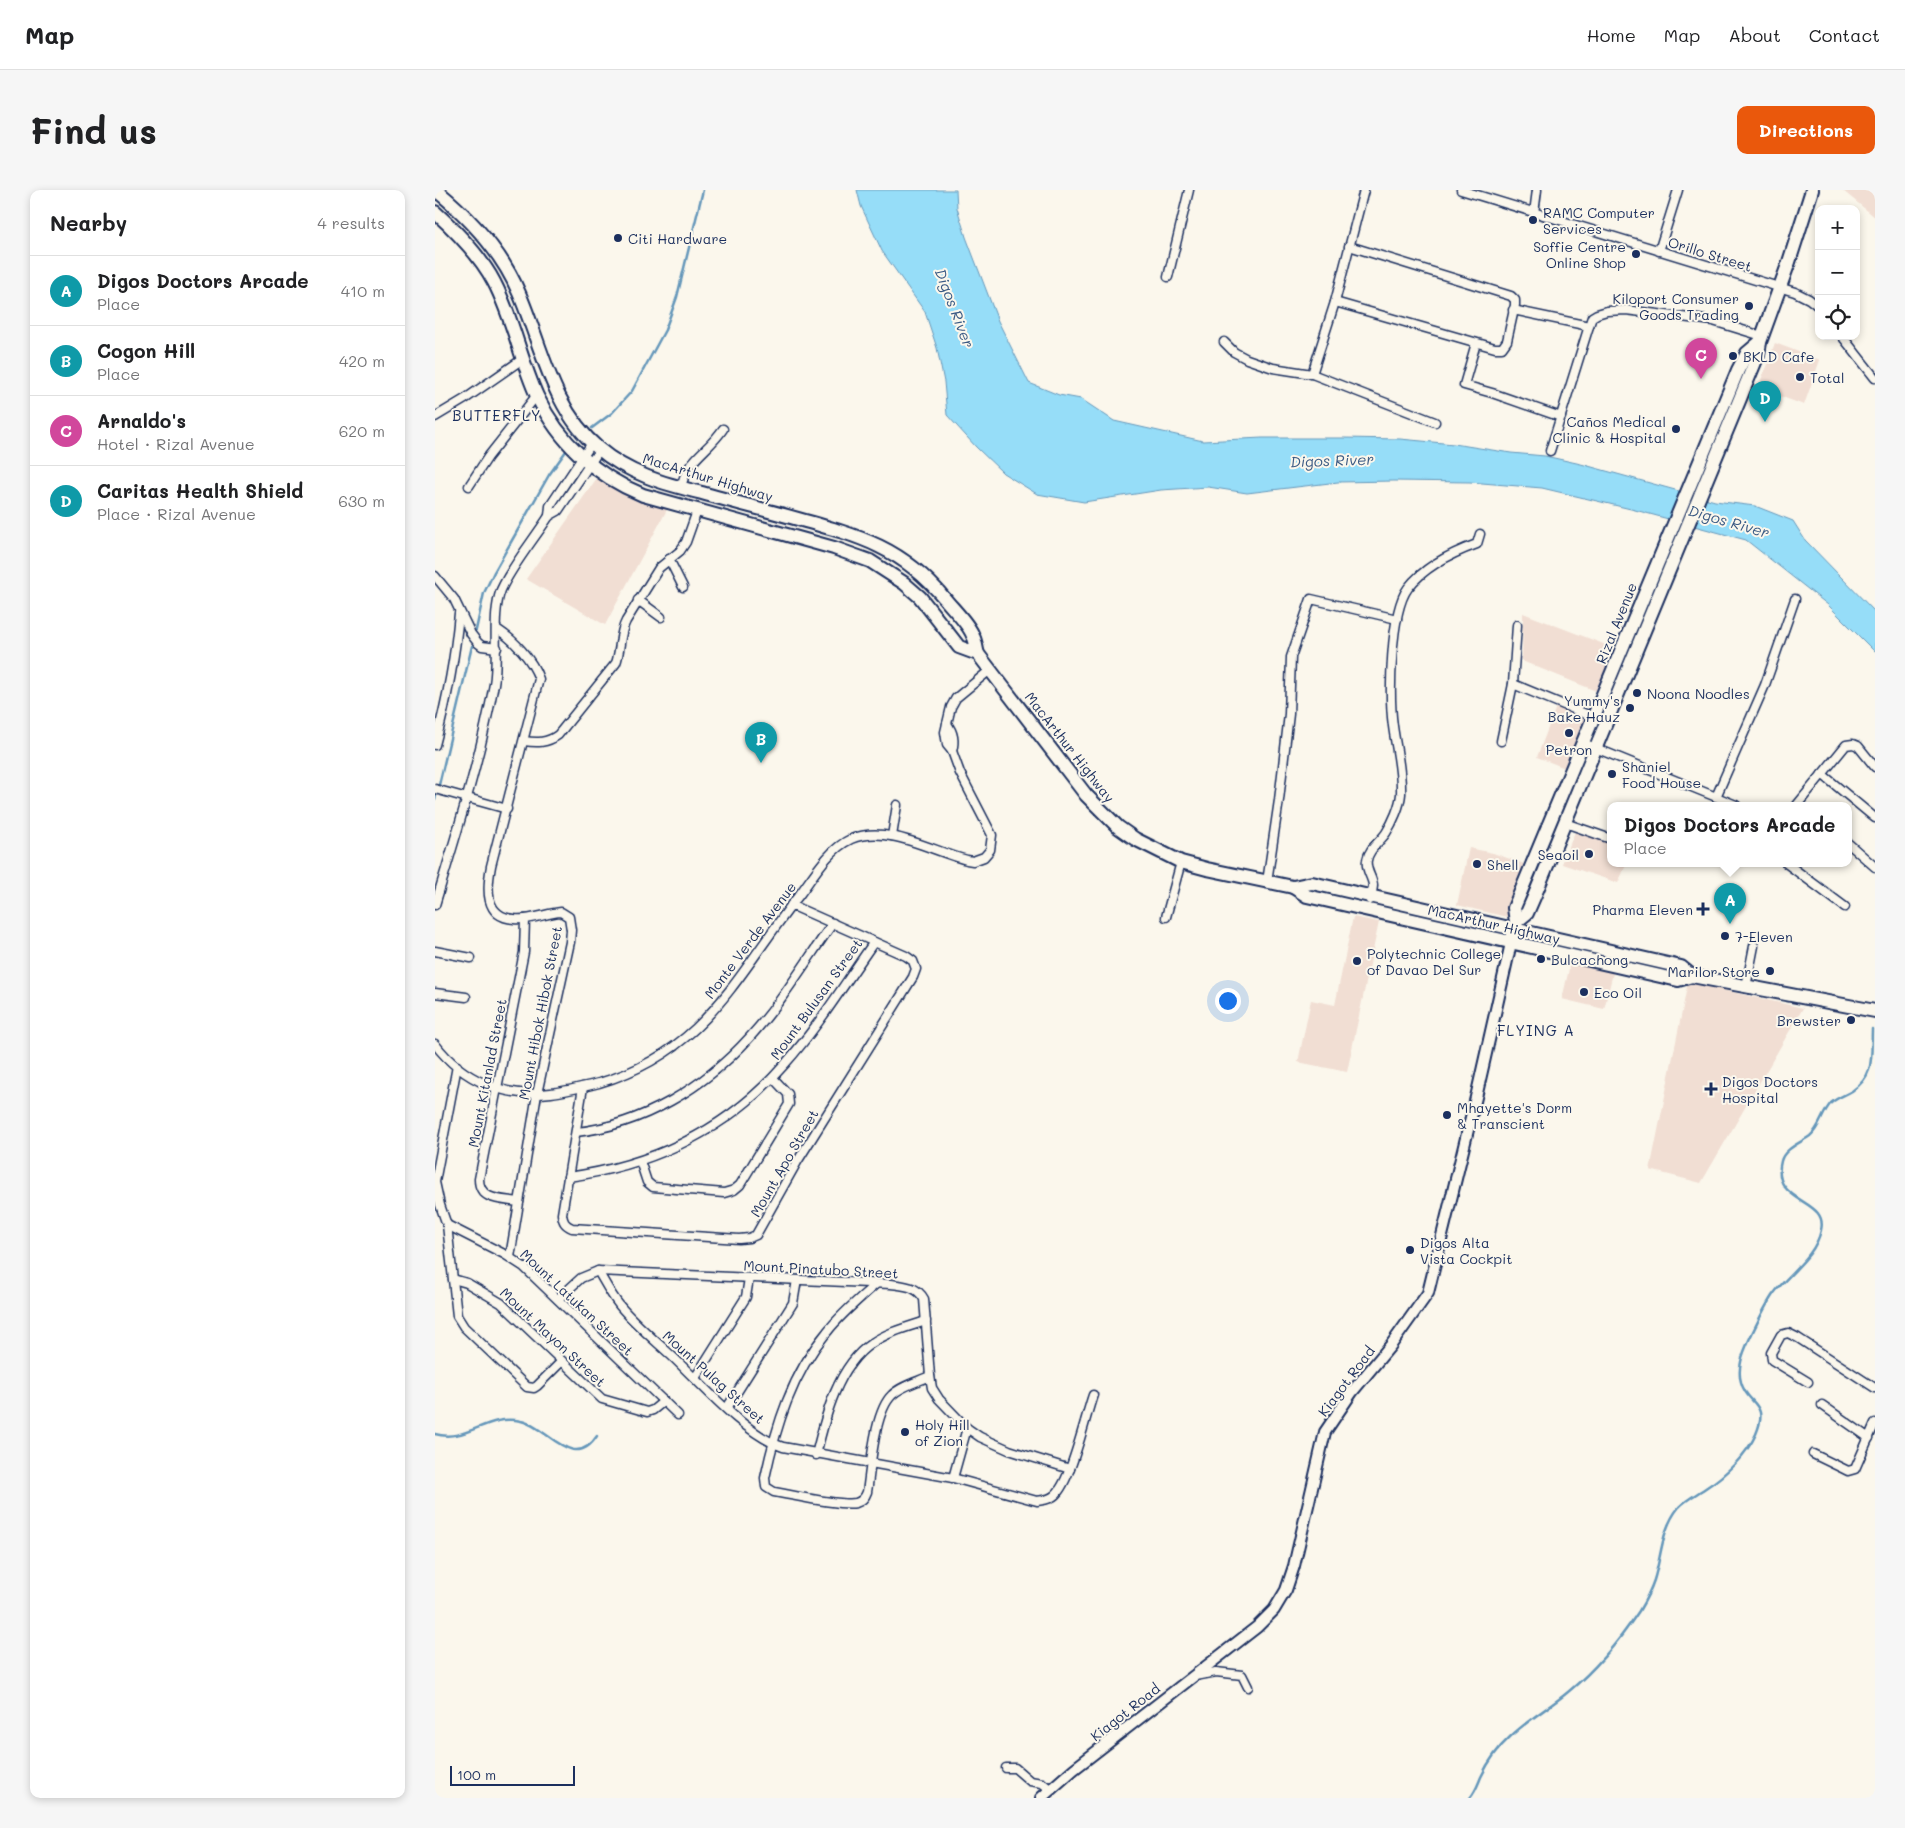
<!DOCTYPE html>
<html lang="en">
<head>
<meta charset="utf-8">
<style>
	body { margin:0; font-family:Mali,sans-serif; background:#f6f6f6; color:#202124 }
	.controls { position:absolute; right:15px; top:15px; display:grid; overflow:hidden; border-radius:10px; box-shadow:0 2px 8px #0003 }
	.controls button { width:45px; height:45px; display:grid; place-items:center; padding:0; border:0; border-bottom:1px solid #e0e0e0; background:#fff; color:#202124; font:25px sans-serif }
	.scale { position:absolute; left:15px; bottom:12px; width:125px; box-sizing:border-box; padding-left:5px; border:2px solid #1b2f5e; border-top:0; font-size:14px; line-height:18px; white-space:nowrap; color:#1b2f5e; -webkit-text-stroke:4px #fbf7ec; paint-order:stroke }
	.you { position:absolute; left:792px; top:810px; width:18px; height:18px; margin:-12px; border:4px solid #fff; border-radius:50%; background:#1a73e8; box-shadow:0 0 0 8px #1a73e833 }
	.badge { display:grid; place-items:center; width:32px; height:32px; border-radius:50%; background:#ea580c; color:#fff; font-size:16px; font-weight:700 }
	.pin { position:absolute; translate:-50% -41px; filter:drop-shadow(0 1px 2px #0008) }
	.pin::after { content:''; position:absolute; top:26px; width:18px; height:15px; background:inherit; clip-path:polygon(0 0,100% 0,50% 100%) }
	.popup { position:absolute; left:1172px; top:612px; width:245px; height:65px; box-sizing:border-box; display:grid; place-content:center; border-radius:10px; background:#fff; filter:drop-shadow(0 1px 4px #0005); font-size:16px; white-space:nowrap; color:#757577 }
	.popup b { font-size:19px; color:#202124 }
	.popup::after { content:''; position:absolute; left:50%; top:100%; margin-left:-10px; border:10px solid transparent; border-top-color:#fff }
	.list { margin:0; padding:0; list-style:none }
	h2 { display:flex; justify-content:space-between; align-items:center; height:65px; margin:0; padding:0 20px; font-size:21px }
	h2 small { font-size:16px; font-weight:400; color:#757577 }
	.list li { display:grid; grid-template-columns:32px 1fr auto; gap:15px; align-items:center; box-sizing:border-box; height:70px; padding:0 20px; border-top:1px solid #e0e0e0 }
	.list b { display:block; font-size:19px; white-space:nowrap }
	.list p { margin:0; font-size:16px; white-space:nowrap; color:#757577 }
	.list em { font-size:16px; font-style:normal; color:#757577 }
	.icon { flex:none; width:28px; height:28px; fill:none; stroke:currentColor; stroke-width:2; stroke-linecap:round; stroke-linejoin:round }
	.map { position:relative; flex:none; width:1440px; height:1608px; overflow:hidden; border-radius:10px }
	header { display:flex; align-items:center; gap:30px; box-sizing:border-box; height:70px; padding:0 25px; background:#fff; border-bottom:1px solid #e0e0e0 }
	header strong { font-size:24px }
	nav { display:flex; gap:28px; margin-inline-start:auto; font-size:18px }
	.intro { display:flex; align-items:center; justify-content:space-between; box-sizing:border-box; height:120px; padding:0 30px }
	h1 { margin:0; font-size:35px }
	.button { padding:12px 22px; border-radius:10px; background:#ea580c; color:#fff; font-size:18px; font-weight:700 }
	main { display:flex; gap:30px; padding:0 30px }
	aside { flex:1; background:#fff; border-radius:10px; box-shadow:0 2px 8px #0003 }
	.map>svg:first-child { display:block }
	.built { fill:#f1ded3 }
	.water { fill:#96ddf8; stroke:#6597ba }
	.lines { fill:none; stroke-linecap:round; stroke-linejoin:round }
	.stream { stroke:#6597ba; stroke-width:2.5 }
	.minor-casing { stroke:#1b2f5e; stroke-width:11 }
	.tertiary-casing { stroke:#1b2f5e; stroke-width:14 }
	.primary-casing { stroke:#1b2f5e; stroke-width:16 }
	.trunk-casing { stroke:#1b2f5e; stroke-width:16 }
	.minor { stroke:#fbf7ec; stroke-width:8 }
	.tertiary { stroke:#fbf7ec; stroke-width:10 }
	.primary { stroke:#fbf7ec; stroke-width:12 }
	.trunk { stroke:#fbf7ec; stroke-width:12 }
	.poi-dot { fill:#1b2f5e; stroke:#fbf7ec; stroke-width:2 }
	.labels { text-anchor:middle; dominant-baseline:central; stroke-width:4; stroke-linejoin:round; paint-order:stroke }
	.poi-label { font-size:14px; fill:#1b2f5e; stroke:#fbf7ec; text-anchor:start }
	.street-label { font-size:14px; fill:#1b2f5e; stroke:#fbf7ec }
	.water-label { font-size:15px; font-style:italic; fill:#3a5a84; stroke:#fbf7ec }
	.neighbourhood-label { font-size:15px; letter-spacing:1px; fill:#1b2f5e; stroke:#fbf7ec }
</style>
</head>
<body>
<header>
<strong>Map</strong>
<nav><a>Home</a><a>Map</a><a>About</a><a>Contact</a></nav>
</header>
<div class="intro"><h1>Find us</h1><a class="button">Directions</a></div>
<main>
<aside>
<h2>Nearby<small>4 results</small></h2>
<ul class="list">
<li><span class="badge" style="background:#0f9aa8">A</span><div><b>Digos Doctors Arcade</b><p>Place</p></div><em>410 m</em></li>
<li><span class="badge" style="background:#0f9aa8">B</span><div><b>Cogon Hill</b><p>Place</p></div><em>420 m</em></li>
<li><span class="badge" style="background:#d1479c">C</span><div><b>Arnaldo's</b><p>Hotel · Rizal Avenue</p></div><em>620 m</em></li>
<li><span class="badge" style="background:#0f9aa8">D</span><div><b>Caritas Health Shield</b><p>Place · Rizal Avenue</p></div><em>630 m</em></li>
</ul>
</aside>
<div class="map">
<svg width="1440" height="1608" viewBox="0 0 1440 1608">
	<rect width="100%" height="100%" fill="#fbf7ec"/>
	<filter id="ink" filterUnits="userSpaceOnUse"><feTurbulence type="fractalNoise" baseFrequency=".02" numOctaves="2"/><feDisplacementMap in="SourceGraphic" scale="10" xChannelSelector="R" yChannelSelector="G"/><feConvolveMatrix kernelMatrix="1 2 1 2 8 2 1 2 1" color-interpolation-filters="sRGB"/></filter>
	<g filter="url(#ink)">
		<g class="built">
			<polygon points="1407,0 1440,0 1440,27"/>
			<polygon points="1340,153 1385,170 1369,215 1323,198"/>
			<polygon points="164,285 234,316 170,435 91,389"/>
			<polygon points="1088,423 1179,458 1161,501 1087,471"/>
			<polygon points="1121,517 1149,528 1130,578 1102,567"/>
			<polygon points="1141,639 1176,651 1176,673 1192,673 1183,693 1127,674"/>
			<polygon points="1034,658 1058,663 1092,675 1072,727 1022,715"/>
			<polygon points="918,727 944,732 912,882 863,872 876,810 900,815"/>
			<polygon points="1129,766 1179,779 1169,819 1127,809 1134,779"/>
			<polygon points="1253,792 1368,818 1266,993 1215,980"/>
		</g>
		<polygon class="water" points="422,0 521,0 522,18 531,47 563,131 594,193 624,205 646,209 679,231 768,251 827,248 909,248 965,249 1019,254 1076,263 1110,266 1146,274 1280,311 1320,316 1358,331 1370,350 1440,422 1440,462 1393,415 1311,350 1200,320 1107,298 1035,292 959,291 903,292 812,303 773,297 726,300 649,312 602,304 568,283 541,257 512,225 509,192 502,158 490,122 447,61 426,16"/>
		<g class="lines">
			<g class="stream">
				<polyline points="157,238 177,223 197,201 230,140 242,107 268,0"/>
				<polyline points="41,440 49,403 59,382 114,285 131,261"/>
				<polyline points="4,595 37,456"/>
				<polyline points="0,610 1,605"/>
				<path d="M0 1244C32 1253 52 1223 86 1231 112 1236 138 1283 162 1246"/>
				<path d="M1035 1608C1041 1601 1043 1594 1046 1587 1053 1572 1063 1558 1075 1547 1092 1530 1114 1518 1133 1502 1161 1479 1184 1451 1204 1421 1210 1411 1215 1402 1219 1390 1227 1365 1226 1339 1244 1317 1252 1309 1262 1304 1272 1297 1291 1285 1312 1264 1321 1244 1335 1211 1312 1216 1306 1192 1302 1178 1308 1163 1314 1150 1321 1135 1328 1120 1337 1106 1352 1084 1380 1068 1386 1040 1394 1008 1335 1014 1346 971 1349 959 1365 953 1375 946 1385 938 1387 923 1396 913 1401 908 1410 905 1417 901 1440 885 1436 869 1437 839"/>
			</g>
			<defs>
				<g id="minor">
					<polyline points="1026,0 1360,102 1374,109 1384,117"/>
					<polyline points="1099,23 1102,0"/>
					<polyline points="1224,61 1243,0"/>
					<polyline points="733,87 754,0"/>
					<polyline points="900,112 1060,158 1067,158 1072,151 1080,115 1080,110 1076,106 914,56"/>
					<polyline points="1078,120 1154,136"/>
					<polyline points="1407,146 1440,188"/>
					<polyline points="789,152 799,162 812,169 838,178 877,184 1000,232"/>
					<polyline points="1041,153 1029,195 1057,203 1126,227"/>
					<polyline points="877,184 900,112 929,0"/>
					<polyline points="0,227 30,209 89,168"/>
					<polyline points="1115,261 1154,136 1157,127 1162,124 1172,121 1191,120 1278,131 1327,146"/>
					<polyline points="34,296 53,267 102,205"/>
					<path d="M246 298C252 268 272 263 288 239"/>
					<polyline points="114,326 115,316 157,253"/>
					<polyline points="234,369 248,397"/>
					<polyline points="0,386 19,409 36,444 43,453 47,456 62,458"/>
					<polyline points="203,410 226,427"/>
					<path d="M62 439C79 450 97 469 104 489L56 676C52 698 49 727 79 729 95 731 111 723 126 722L134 727 136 740 135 752 102 904 75 1067"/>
					<polyline points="1078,494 1158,527"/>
					<path d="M512 534C519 543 520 551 517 561"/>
					<path d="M89 551C102 553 112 553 123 545L181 473C186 459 184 444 191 431L224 378 245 361 251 352 262 321"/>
					<polyline points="1066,551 1078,494 1082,435"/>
					<polyline points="1148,553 1301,615"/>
					<path d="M0 555C12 510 20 470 24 423"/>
					<polyline points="1387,584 1440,628"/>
					<polyline points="0,599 72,619"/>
					<polyline points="1281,607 1330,495 1360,409"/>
					<polyline points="1362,615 1411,555 1418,554 1423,556 1440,577"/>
					<polyline points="1130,633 1176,649"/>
					<polyline points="457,646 462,615"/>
					<polyline points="1414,654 1440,677"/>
					<polyline points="1351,673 1410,717"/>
					<polyline points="832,692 844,610 854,524 856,467 876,409 962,429"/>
					<path d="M935 710C936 705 938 700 938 695 937 686 930 680 932 670 934 658 945 652 951 643 958 632 965 616 966 604 967 580 961 559 958 536 954 507 955 422 973 398 989 377 1017 363 1042 354L1045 344"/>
					<path d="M0 715C22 642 45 569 59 494 64 466 56 425 66 400 76 377 100 348 114 326L123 321 165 259"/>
					<polyline points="731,727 746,672"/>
					<polyline points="0,761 36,768"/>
					<polyline points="1311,797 1319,756"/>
					<polyline points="0,803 31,807"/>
					<path d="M0 854C28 891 70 908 116 903 132 901 148 897 164 893 271 862 302 784 365 704 379 685 394 659 416 649 453 634 496 661 532 670L538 671 549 667 555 660 557 645 525 583 517 561 512 555 510 542 516 517 521 508 555 480"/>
					<polyline points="22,876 0,992 5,1015 12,1035 22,1126 29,1137 92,1197 99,1198 102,1196 127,1171"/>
					<path d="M148 897 127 1024C128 1032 130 1035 137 1038L304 1049 314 1048 321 1045 362 972 478 787 481 779 478 771 471 766 356 715"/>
					<path d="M141 942C208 935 270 897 315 847 346 813 371 771 398 733"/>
					<polyline points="205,971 212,992 218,997 289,1003 299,1000 305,995 354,914 353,904 338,888"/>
					<path d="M133 987C219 975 293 940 350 874 383 837 410 793 439 752"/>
					<path d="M84 1012C67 1009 44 1011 44 989L89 762 90 729"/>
					<polyline points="12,1035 69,1064 89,1077 243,1225"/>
					<path d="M163 1081C170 1093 176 1105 185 1116 201 1135 222 1152 240 1169 269 1197 311 1245 348 1257L518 1288 602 1311C608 1310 615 1310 620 1305 636 1291 650 1228 658 1205"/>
					<polyline points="18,1089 32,1093 66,1113 167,1209 212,1222 218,1220 229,1211"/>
					<path d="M441 1094C424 1109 406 1124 392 1142 357 1184 341 1236 330 1288L331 1297 339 1302C358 1305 405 1316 421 1313 427 1311 430 1308 432 1302 436 1277 439 1222 457 1205 466 1196 482 1192 495 1186"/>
					<path d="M123 1109 146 1088 163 1081 456 1094C470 1096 482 1096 489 1109L495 1186 497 1198 504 1209 532 1238 545 1247 574 1260 635 1279"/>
					<polyline points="260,1188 311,1107 314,1088"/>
					<polyline points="1373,1192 1337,1170 1336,1163 1346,1145 1353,1143 1363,1148 1440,1198"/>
					<polyline points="1387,1215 1434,1248"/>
					<polyline points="292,1218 358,1113 362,1090"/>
					<polyline points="1378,1264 1409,1279 1413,1281 1420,1279 1440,1233"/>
					<path d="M381 1265C390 1227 403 1175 437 1153 453 1142 473 1137 491 1131"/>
					<polyline points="518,1288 532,1238"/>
					<polyline points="760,1486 781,1482 807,1485 813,1497"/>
					<polyline points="571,1578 580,1578 595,1591 607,1593 615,1599"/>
				</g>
				<polyline id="tertiary" points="606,1608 639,1579 822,1437 839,1420 851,1400 859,1376 890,1242 917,1202 956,1155 993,1103 1042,903 1076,753"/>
				<g id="primary">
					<polyline points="1081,732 1092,723 1099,707 1323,165 1325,152 1354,72 1377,0"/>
					<polyline points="1076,753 1081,732 1079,718 1303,180 1312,163 1325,152"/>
				</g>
				<g id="trunk">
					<path d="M1 0C35 28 67 62 84 103 107 156 117 219 163 258 193 284 230 294 267 303 299 312 331 320 363 329 425 346 468 358 510 409 518 419 534 434 538 446 541 451 541 458 543 464L651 605 683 637 700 649 746 672 772 679 858 697 877 693 1246 777 1257 786 1440 821"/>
					<path d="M0 22C22 42 45 65 59 92 78 128 85 169 102 206 124 252 161 286 208 305L399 358 435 371 469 393 485 407 524 457 543 464"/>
					<polyline points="858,697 872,706 1243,790 1257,786"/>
				</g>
			</defs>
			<use href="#minor" class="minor-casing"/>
			<use href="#tertiary" class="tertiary-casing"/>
			<use href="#primary" class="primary-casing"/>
			<use href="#trunk" class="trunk-casing"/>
			<use href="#minor" class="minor"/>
			<use href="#tertiary" class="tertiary"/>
			<use href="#primary" class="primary"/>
			<use href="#trunk" class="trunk"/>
		</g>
	</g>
	<g class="poi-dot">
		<circle cx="1098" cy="30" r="5"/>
		<circle cx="183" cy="48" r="5"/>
		<circle cx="1201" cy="64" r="5"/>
		<circle cx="1314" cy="116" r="5"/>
		<circle cx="1298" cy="166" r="5"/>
		<circle cx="1365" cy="187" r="5"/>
		<circle cx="1241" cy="239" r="5"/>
		<circle cx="1202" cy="503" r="5"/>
		<circle cx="1195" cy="518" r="5"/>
		<circle cx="1134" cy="543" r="5"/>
		<circle cx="1177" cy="584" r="5"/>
		<circle cx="1154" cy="664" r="5"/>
		<circle cx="1042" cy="674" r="5"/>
		<path d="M1265.5 711.5h5v5h5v5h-5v5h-5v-5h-5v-5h5z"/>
		<circle cx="1290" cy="746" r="5"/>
		<circle cx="1106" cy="769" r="5"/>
		<circle cx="922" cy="771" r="5"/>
		<circle cx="1335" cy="781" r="5"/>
		<circle cx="1149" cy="802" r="5"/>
		<circle cx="1416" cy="830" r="5"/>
		<path d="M1273.5 891.5h5v5h5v5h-5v5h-5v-5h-5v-5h5z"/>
		<circle cx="1012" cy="925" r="5"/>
		<circle cx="975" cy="1060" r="5"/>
		<circle cx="470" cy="1242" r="5"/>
	</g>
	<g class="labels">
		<g class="poi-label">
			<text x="1108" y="22">RAMC Computer<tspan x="1108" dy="16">Services</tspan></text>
			<text x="193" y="48">Citi Hardware</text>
			<text x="1191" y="56" text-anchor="end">Soffie Centre<tspan x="1191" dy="16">Online Shop</tspan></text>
			<text x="1304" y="108" text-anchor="end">Kiloport Consumer<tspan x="1304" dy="16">Goods Trading</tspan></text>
			<text x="1308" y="166">BKLD Cafe</text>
			<text x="1375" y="187">Total</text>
			<text x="1231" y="231" text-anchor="end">Caños Medical<tspan x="1231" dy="16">Clinic &amp; Hospital</tspan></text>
			<text x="1212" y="503">Noona Noodles</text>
			<text x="1185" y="510" text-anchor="end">Yummy's<tspan x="1185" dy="16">Bake Hauz</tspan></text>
			<text x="1134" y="559" text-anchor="middle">Petron</text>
			<text x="1187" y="576">Shaniel<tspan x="1187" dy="16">Food House</tspan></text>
			<text x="1144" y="664" text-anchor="end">Seaoil</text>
			<text x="1052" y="674">Shell</text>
			<text x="1258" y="719" text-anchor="end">Pharma Eleven</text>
			<text x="1300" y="746">7-Eleven</text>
			<text x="932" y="763">Polytechnic College<tspan x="932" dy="16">of Davao Del Sur</tspan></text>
			<text x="1116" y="769">Bulcachong</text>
			<text x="1325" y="781" text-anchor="end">Marilor Store</text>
			<text x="1159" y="802">Eco Oil</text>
			<text x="1406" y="830" text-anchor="end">Brewster</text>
			<text x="1287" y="891">Digos Doctors<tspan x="1287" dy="16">Hospital</tspan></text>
			<text x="1022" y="917">Mhayette's Dorm<tspan x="1022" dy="16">&amp; Transcient</tspan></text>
			<text x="985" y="1052">Digos Alta<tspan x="985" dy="16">Vista Cockpit</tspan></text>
			<text x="480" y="1234">Holy Hill<tspan x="480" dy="16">of Zion</tspan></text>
		</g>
		<g class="street-label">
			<text transform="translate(1275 64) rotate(17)">Orillo Street</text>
			<text transform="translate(273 287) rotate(17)">MacArthur Highway</text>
			<text transform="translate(1181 433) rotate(-68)">Rizal Avenue</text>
			<text transform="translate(635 557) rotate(52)">MacArthur Highway</text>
			<text transform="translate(1059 734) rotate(13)">MacArthur Highway</text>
			<text transform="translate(315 750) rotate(-53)">Monte Verde Avenue</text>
			<text transform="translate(381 809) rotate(-54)">Mount Bulusan Street</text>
			<text transform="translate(105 823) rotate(-79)">Mount Hibok Hibok Street</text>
			<text transform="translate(52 883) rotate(-79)">Mount Kitanlad Street</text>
			<text transform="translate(349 973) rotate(-60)">Mount Apo Street</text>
			<text transform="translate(386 1079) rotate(3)">Mount Pinatubo Street</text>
			<text transform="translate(142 1112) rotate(43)">Mount Latukan Street</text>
			<text transform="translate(118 1147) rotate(43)">Mount Mayon Street</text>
			<text transform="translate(279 1187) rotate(42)">Mount Pulag Street</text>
			<text transform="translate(911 1191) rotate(-53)">Kiagot Road</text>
			<text transform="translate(690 1522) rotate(-38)">Kiagot Road</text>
		</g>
		<g class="water-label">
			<text transform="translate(520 118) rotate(69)">Digos River</text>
			<text transform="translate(897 270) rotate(-2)">Digos River</text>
			<text transform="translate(1294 331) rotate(16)">Digos River</text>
		</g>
		<g class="neighbourhood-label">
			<text x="62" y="225">BUTTERFLY</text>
			<text x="1101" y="840">FLYING A</text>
		</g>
	</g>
</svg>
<div class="controls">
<button>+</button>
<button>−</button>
<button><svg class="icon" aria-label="locate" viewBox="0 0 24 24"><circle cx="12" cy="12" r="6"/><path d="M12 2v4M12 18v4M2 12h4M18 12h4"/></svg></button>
</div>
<div class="scale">100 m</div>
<div class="you"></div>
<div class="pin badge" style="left:1295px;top:734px;background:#0f9aa8">A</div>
<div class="popup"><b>Digos Doctors Arcade</b>Place</div>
<div class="pin badge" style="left:326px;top:573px;background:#0f9aa8">B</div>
<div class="pin badge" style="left:1266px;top:189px;background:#d1479c">C</div>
<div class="pin badge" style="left:1330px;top:232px;background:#0f9aa8">D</div>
</div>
</main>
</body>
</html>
